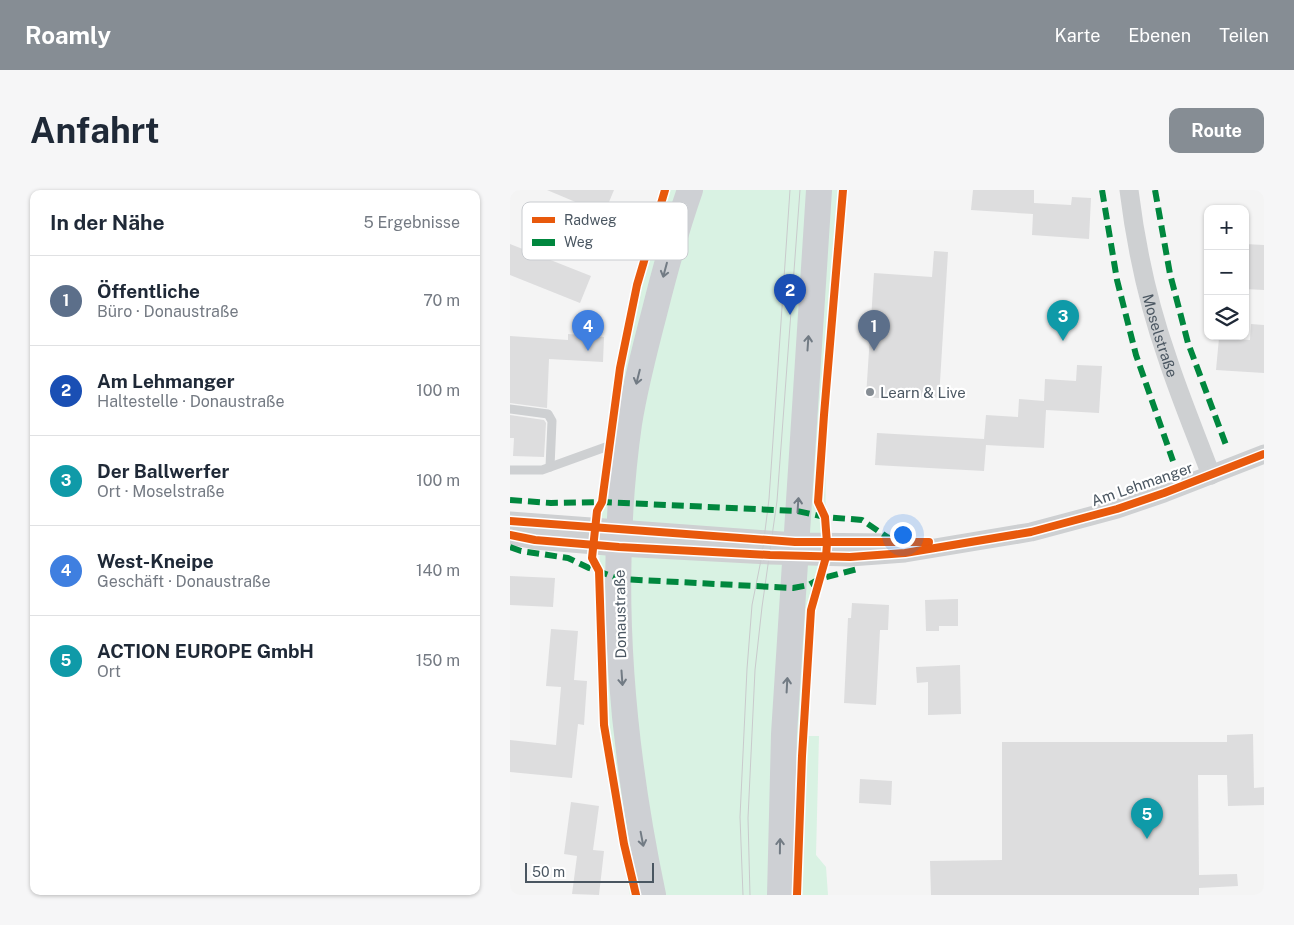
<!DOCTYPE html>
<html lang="de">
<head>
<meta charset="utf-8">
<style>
	body { margin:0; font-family:"Public Sans",sans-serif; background:#f6f6f7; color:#1f2937 }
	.controls { position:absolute; right:15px; top:15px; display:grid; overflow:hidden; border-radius:10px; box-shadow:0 1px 4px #0004 }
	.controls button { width:45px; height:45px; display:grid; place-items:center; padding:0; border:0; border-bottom:1px solid #e0e1e3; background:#fff; color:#1f2937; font:25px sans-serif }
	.scale { position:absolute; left:15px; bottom:12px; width:129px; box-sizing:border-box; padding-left:5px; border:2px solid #4a5661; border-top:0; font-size:14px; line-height:18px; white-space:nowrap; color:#4a5661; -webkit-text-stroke:4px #fff; paint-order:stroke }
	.you { position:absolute; left:392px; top:344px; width:18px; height:18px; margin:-12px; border:4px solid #fff; border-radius:50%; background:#1a73e8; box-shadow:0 0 0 8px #1a73e833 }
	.badge { display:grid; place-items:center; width:32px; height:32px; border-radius:50%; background:#868d94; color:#fff; font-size:16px; font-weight:700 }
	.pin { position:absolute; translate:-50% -41px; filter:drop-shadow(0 1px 2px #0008) }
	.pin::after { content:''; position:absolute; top:26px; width:18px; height:15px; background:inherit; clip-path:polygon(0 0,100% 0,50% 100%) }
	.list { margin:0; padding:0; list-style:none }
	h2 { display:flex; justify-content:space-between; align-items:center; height:65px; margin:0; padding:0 20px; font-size:21px }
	h2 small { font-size:16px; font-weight:400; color:#747a83 }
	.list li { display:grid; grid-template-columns:32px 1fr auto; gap:15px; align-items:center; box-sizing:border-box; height:90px; padding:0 20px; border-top:1px solid #e0e1e3 }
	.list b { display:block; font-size:19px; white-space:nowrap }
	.list p { margin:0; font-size:16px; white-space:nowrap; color:#747a83 }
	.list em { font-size:16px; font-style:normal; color:#747a83 }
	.icon { flex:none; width:28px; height:28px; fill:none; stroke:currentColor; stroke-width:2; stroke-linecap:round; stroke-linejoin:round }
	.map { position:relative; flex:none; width:754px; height:705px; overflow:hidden; border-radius:10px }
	header { display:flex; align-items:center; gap:30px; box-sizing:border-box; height:70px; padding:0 25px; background:#868d94; color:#fff }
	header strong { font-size:24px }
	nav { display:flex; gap:28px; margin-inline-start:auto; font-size:18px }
	.intro { display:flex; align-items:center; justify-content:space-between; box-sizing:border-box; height:120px; padding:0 30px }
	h1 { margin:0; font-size:35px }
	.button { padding:12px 22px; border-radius:10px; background:#868d94; color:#fff; font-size:18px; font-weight:700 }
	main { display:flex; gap:30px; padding:0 30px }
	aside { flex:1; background:#fff; border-radius:10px; box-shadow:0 1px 4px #0004 }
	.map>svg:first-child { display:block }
	.green { fill:#d9f2e3 }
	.building { fill:#ddddde }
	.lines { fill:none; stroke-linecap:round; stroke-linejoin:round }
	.lane { stroke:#ced0d2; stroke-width:9 }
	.street { stroke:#ced0d2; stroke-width:19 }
	.secondary { stroke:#ced0d4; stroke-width:26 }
	.tram { stroke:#c9cacc; stroke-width:1 }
	.quiet { stroke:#00873e; stroke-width:6; stroke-dasharray:12 6; stroke-linecap:butt }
	.cycleway-casing { stroke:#fff; stroke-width:11 }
	.cycleway { stroke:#e8590c; stroke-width:8 }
	.oneway { stroke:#727b84 }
	.poi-dot { fill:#868d94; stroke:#fff; stroke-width:2 }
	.labels { text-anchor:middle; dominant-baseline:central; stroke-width:4.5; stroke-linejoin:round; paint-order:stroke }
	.street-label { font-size:15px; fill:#4a5661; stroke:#fff }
	.poi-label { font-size:15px; fill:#4a5661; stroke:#fff; text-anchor:start }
	.key { fill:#fff; stroke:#c9ccd0; stroke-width:1 }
	.key-label { font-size:14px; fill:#4a5661 }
</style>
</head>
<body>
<header>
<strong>Roamly</strong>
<nav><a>Karte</a><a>Ebenen</a><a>Teilen</a></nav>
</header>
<div class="intro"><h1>Anfahrt</h1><a class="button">Route</a></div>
<main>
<aside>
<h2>In der Nähe<small>5 Ergebnisse</small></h2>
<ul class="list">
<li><span class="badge" style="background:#5c6f8a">1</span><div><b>Öffentliche</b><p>Büro · Donaustraße</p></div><em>70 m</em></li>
<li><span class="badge" style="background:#1a4fb4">2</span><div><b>Am Lehmanger</b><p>Haltestelle · Donaustraße</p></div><em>100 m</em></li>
<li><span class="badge" style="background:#0f9aa8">3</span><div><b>Der Ballwerfer</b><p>Ort · Moselstraße</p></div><em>100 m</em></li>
<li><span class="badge" style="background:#3f7fe0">4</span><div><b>West-Kneipe</b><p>Geschäft · Donaustraße</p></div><em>140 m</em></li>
<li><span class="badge" style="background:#0f9aa8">5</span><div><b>ACTION EUROPE GmbH</b><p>Ort</p></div><em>150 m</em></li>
</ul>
</aside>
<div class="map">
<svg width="754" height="705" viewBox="0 0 754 705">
	<rect width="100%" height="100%" fill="#f4f4f4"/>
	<polygon class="green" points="156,0 333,0 315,219 316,367 301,420 293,546 309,546 306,665 316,677 318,705 120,705 118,696 93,552 89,381 92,312 110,178 144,35"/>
	<g class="building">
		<polygon points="37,0 104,0 94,24"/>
		<polygon points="463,0 524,0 524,13 561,15 562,7 581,8 579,49 522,45 523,24 461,20"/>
		<polygon points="0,54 81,86 70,113 0,85"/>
		<polygon points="735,54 754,55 754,100 735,99"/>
		<polygon points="424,61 438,62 429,208 392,205 392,210 356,207 364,83 422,87"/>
		<polygon points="741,134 754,135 754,183 706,180 709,148 740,150"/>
		<polygon points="58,144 94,147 93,172 39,169 37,218 0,213 0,146 58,150"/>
		<polygon points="567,175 592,176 589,223 536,220 534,258 476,255 474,281 365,275 367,243 474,249 476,225 508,227 509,209 534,211 535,189 566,191"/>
		<polygon points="0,225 34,230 36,233 34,267 3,266 4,248 0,248"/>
		<polygon points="0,386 45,388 43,417 0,415"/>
		<polygon points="448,409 448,436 429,436 429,441 416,441 415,410"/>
		<polygon points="342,413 379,415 378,440 370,440 366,515 334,513 338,428 341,428"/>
		<polygon points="41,439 68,441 64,490 77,491 74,535 68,534 62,588 0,582 0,550 46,555 51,497 36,496"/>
		<polygon points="450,475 451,524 418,525 418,492 407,493 406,477"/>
		<polygon points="743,544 744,598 754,597 754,615 718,616 717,585 688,585 689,685 727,684 728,696 689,698 689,705 421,705 420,671 492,670 492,552 717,552 717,545"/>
		<polygon points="350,589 382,591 381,615 349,613"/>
		<polygon points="61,612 89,616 83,660 94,661 89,705 62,704 67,666 54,664"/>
	</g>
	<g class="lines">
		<g class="lane">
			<polyline points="0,219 38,224 42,231 40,277"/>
			<polyline points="0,280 32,280 115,250"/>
		</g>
		<g class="street">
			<path id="s1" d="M619 0C626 57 638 113 657 167 670 207 686 245 701 285"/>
			<polyline points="0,331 285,352 378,353"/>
			<polyline points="0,345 25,350 109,357 260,365 340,367 395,363 521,342 607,319 654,303 754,264"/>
		</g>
		<g class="secondary">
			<path d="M143 705C111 553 97 389 119 234 125 196 135 158 145 120 155 80 166 40 180 0"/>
			<polyline points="270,705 274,544 309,0"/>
		</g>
		<g class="tram">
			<polyline points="233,705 230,627 237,479 242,415 252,365 259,309 280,0"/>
			<polyline points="240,705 238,628 245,480 252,417 267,311 290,0"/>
		</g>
		<g class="quiet">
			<polyline points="592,0 607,90 626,165 663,271"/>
			<polyline points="645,0 660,84 678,153 716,255"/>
			<polyline points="0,310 41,313 92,312 287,321 315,327 352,330 383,351"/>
			<polyline points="0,357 11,361 58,368 79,378 110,389 283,398 299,395 309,389 348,379"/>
		</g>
		<defs>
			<g id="cycleway">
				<polyline points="0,331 285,352 419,352"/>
				<polyline points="0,345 25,350 109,357 260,365 340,367 395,363 521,342 607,319 654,303 754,264"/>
				<polyline points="126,705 114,654 94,535 89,381 82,368 87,321 92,312 110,178 127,95 155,0"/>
				<polyline points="287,705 292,566 301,420 316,367 317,353 315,327 308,312 314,225 333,0"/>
			</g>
		</defs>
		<use href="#cycleway" class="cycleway-casing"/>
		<use href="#cycleway" class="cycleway"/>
	</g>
	<defs><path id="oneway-shaft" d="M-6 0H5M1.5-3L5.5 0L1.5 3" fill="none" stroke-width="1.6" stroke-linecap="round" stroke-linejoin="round" transform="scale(1.25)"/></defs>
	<g class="oneway">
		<use href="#oneway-shaft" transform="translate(155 80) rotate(105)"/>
		<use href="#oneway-shaft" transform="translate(298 153) rotate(-86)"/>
		<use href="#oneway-shaft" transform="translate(128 187) rotate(104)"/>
		<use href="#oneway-shaft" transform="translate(288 315) rotate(-86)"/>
		<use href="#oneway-shaft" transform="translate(112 488) rotate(86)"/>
		<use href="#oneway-shaft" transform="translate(277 495) rotate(-87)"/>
		<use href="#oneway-shaft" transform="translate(132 649) rotate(79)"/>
		<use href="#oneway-shaft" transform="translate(270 656) rotate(-89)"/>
	</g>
	<circle class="poi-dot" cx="360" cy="202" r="5"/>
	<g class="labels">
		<g class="street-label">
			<text stroke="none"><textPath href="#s1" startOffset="149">Moselstraße</textPath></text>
			<text transform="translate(632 294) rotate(-19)">Am Lehmanger</text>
			<text transform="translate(110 424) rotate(-91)">Donaustraße</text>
		</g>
		<g class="poi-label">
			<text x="370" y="202">Learn &amp; Live</text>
		</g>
	</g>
	<rect x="12" y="12" width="166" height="58" rx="8" class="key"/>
	<rect x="22" y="27" width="23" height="6" fill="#e8590c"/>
	<rect x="22" y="49" width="23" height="7" fill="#00873e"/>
	<g class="key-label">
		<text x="54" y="35">Radweg</text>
		<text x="54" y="57">Weg</text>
	</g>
</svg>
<div class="controls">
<button>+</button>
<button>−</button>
<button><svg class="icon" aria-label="layers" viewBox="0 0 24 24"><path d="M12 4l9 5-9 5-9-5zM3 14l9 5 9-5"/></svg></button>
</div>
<div class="scale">50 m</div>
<div class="you"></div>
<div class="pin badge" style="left:364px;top:161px;background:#5c6f8a">1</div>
<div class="pin badge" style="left:280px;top:125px;background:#1a4fb4">2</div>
<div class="pin badge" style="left:553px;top:151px;background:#0f9aa8">3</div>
<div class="pin badge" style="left:78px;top:161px;background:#3f7fe0">4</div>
<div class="pin badge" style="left:637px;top:649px;background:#0f9aa8">5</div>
</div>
</main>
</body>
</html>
